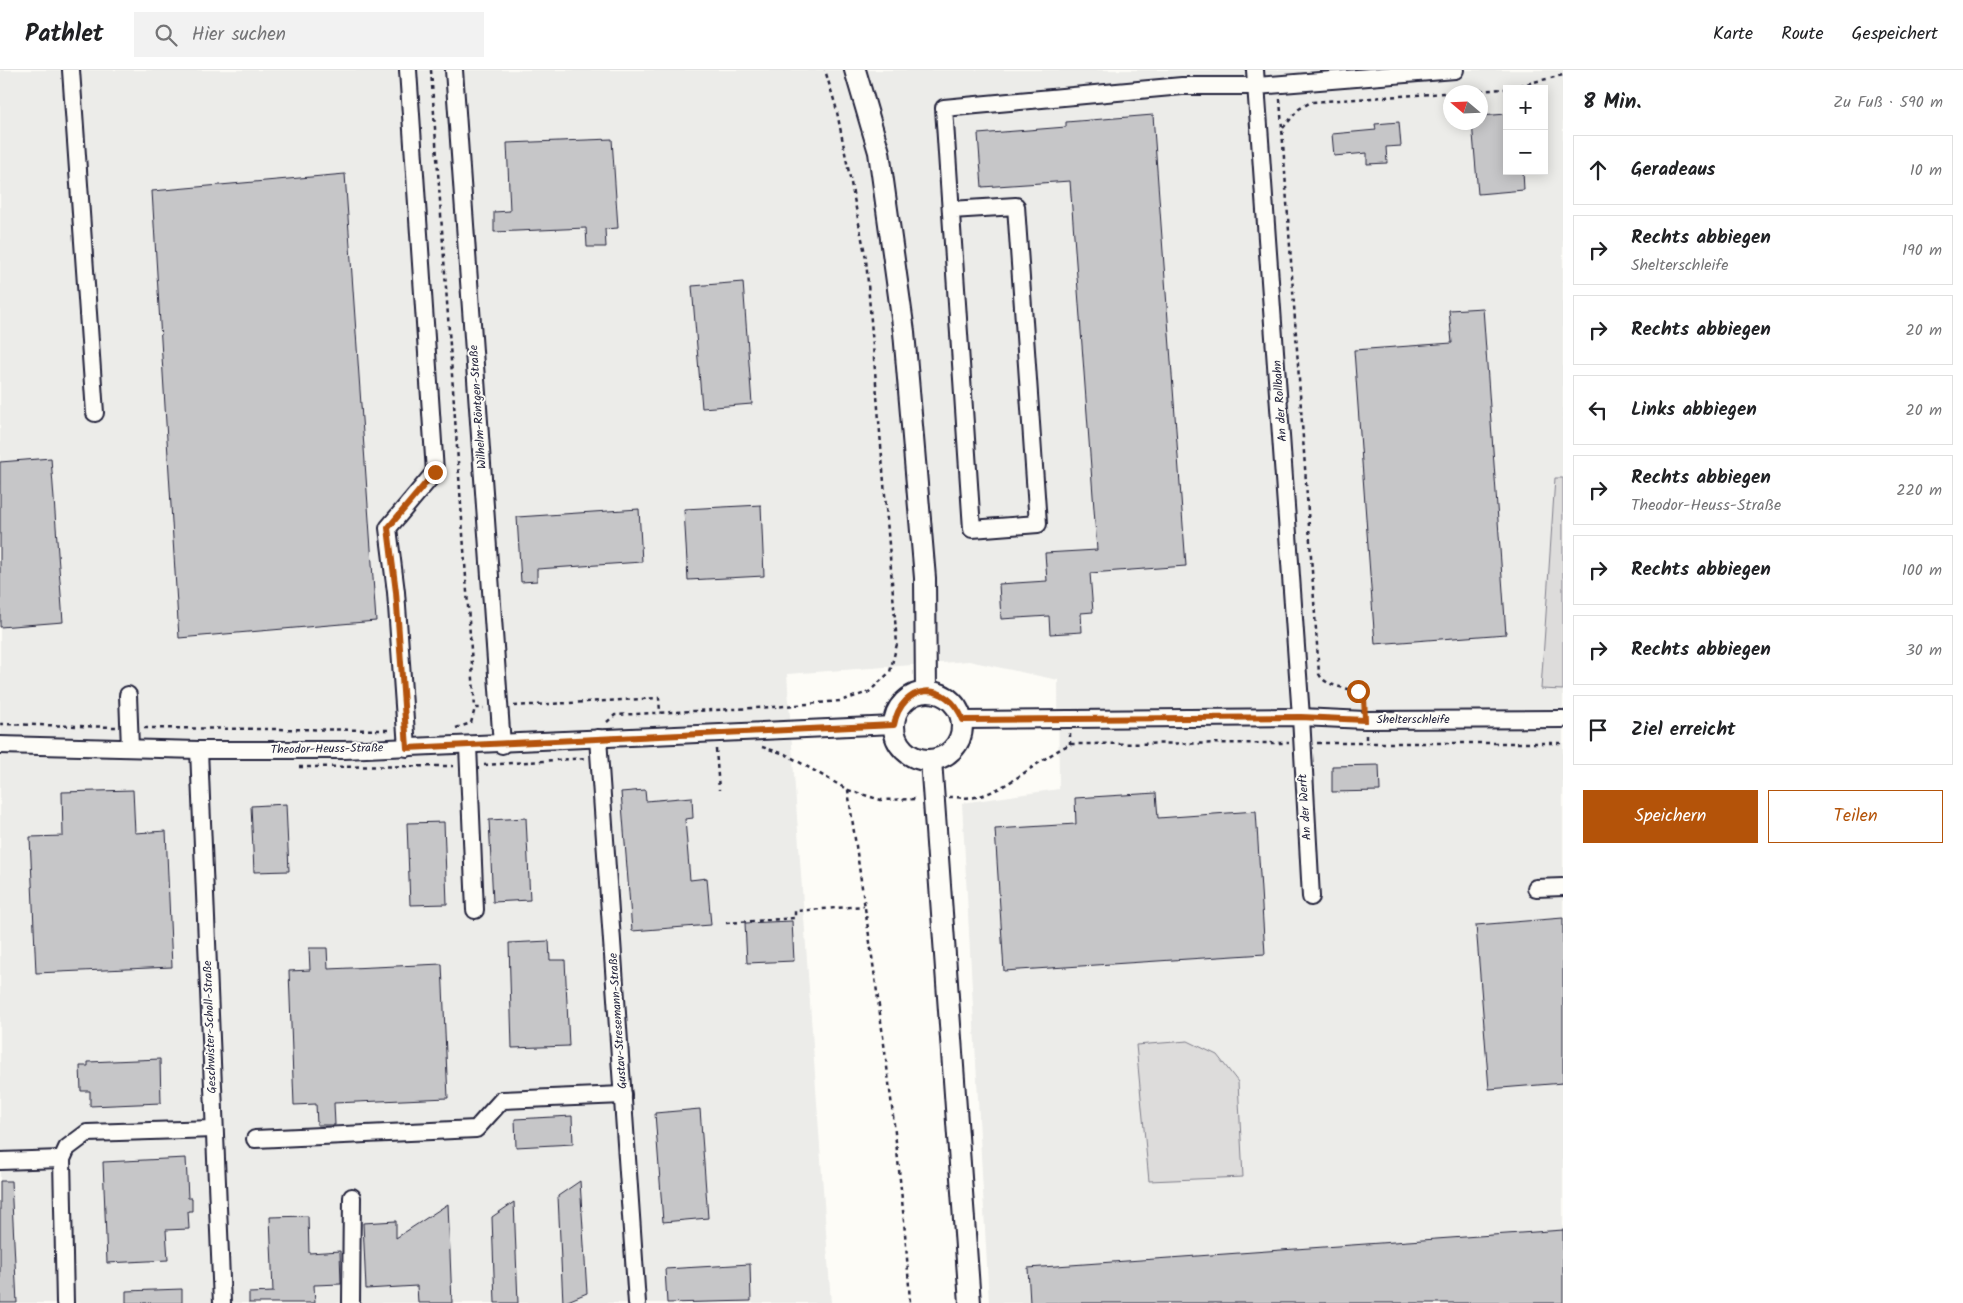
<!DOCTYPE html>
<html lang="de">
<head>
<meta charset="utf-8">
<style>
	body { margin:0; font-family:Kalam,sans-serif; background:#f2f2f2; color:#202124 }
	.controls { position:absolute; right:15px; top:15px; display:grid; overflow:hidden; border-radius:0px; box-shadow:0 2px 12px #0003 }
	.controls button { width:45px; height:45px; display:grid; place-items:center; padding:0; border:0; border-bottom:1px solid #e0e0e0; background:#fff; color:#202124; font:25px sans-serif }
	.compass { position:absolute; left:1443px; top:15px; width:45px; height:45px; border-radius:50%; background:#fff; box-shadow:0 2px 12px #0003; rotate:289deg }
	.stop { position:absolute; width:15px; height:15px; margin:-11px; border:4px solid #b45309; border-radius:50%; background:#fff }
	.stop.end { background:#b45309; border-color:#fff; box-shadow:0 1px 5px #0008 }
	.list { margin:0; padding:0; list-style:none }
	h2 { display:flex; justify-content:space-between; align-items:center; height:65px; margin:0; padding:0 20px; font-size:21px }
	h2 small { font-size:16px; font-weight:400; color:#757577 }
	.list li { display:grid; grid-template-columns:32px 1fr auto; gap:15px; align-items:center; box-sizing:border-box; height:70px; margin:0 10px 10px; padding:0 10px; border:1px solid #e0e0e0; border-radius:0px }
	.list b { display:block; font-size:19px; white-space:nowrap }
	.list p { margin:0; font-size:16px; white-space:nowrap; color:#757577 }
	.list em { font-size:16px; font-style:normal; color:#757577 }
	.actions { display:flex; gap:10px; padding:15px 20px }
	.actions a { flex:1; padding:11px 0; border:1px solid #b45309; border-radius:0px; text-align:center; font-size:18px; color:#b45309 }
	.actions .main { background:#b45309; color:#fff }
	.icon { flex:none; width:28px; height:28px; fill:none; stroke:currentColor; stroke-width:2; stroke-linecap:round; stroke-linejoin:round }
	.map { position:relative; flex:none; width:1563px; height:1233px; overflow:hidden }
	header { display:flex; align-items:center; gap:30px; box-sizing:border-box; height:70px; padding:0 25px; background:#fff; border-bottom:1px solid #e0e0e0 }
	header strong { font-size:24px }
	nav { display:flex; gap:28px; margin-inline-start:auto; font-size:18px }
	.search { width:350px; height:45px; background:#f2f2f2; display:flex; align-items:center; gap:12px; box-sizing:border-box; padding:0 18px; border-radius:0px; color:#757577; font-size:19px }
	main { display:flex }
	aside { flex:1; background:#fff }
	.map>svg:first-child { display:block }
	.built { fill:#ecece9; fill-rule:evenodd }
	.green { fill:#dddcdb; stroke:#807f8b }
	.building { fill:#c6c6c8; stroke:#22223b }
	.lines { fill:none; stroke-linecap:round; stroke-linejoin:round }
	.minor-casing { stroke:#22223b; stroke-width:20 }
	.major-casing { stroke:#22223b; stroke-width:24 }
	.path { stroke:#22223b; stroke-width:2.5; stroke-dasharray:4 4; stroke-linecap:butt }
	.minor { stroke:#fdfcf7; stroke-width:16 }
	.major { stroke:#fdfcf7; stroke-width:20 }
	.route { stroke:#b45309; stroke-width:6 }
	.labels { text-anchor:middle; dominant-baseline:central; stroke-width:4; stroke-linejoin:round; paint-order:stroke }
	.street-label { font-size:12px; fill:#22223b; stroke:#fdfcf7 }
</style>
</head>
<body>
<header>
<strong>Pathlet</strong>
<div class="search"><svg class="icon" aria-label="search" viewBox="0 0 24 24"><circle cx="10" cy="10" r="6"/><path d="M15 15l6 6"/></svg>Hier suchen</div>
<nav><a>Karte</a><a>Route</a><a>Gespeichert</a></nav>
</header>
<main>
<div class="map">
<svg width="1563" height="1233" viewBox="0 0 1563 1233">
	<rect width="100%" height="100%" fill="#fdfcf7"/>
	<filter id="ink" filterUnits="userSpaceOnUse"><feTurbulence type="fractalNoise" baseFrequency=".02" numOctaves="2"/><feDisplacementMap in="SourceGraphic" scale="10" xChannelSelector="R" yChannelSelector="G"/><feConvolveMatrix kernelMatrix="1 2 1 2 8 2 1 2 1" color-interpolation-filters="sRGB"/></filter>
	<g filter="url(#ink)">
		<path class="built" d="M0 0H1563V1233H989L962 733 1059 719 1058 610 969 591 787 604 831 1233H0ZM1507 19H1544V101H1507ZM1450 22H1480V52H1450Z"/>
		<g class="green">
			<polygon points="1555,408 1563,408 1563,620 1541,619"/>
			<polygon points="1188,971 1217,985 1238,1012 1243,1107 1149,1111 1136,975"/>
		</g>
		<g class="building">
			<polygon points="1507,44 1507,101 1523,101 1524,120 1478,124 1472,52 1480,52 1480,46"/>
			<polygon points="1153,45 1186,496 1090,503 1093,542 1081,543 1082,562 1050,564 1049,546 1001,549 999,514 1047,511 1045,483 1097,480 1070,111 982,117 978,64 1066,57 1066,52"/>
			<polygon points="1399,52 1401,76 1386,77 1387,93 1367,94 1367,83 1334,86 1332,64 1376,60 1375,54"/>
			<polygon points="612,69 618,158 605,159 606,177 587,177 586,158 494,162 494,142 510,141 507,73"/>
			<polygon points="345,104 376,551 179,568 152,121"/>
			<polygon points="743,212 752,334 702,338 692,216"/>
			<polygon points="1483,238 1506,564 1375,574 1354,280 1452,273 1449,240"/>
			<polygon points="51,388 63,552 0,557 0,392"/>
			<polygon points="761,435 764,506 688,510 684,439"/>
			<polygon points="639,439 642,492 537,499 537,511 521,512 517,447"/>
			<polygon points="1379,695 1380,721 1332,722 1332,696"/>
			<polygon points="133,720 135,763 166,761 172,897 36,903 30,767 63,766 62,722"/>
			<polygon points="645,720 646,731 692,727 693,748 685,749 690,810 707,808 711,855 632,861 621,722"/>
			<polygon points="1156,723 1158,748 1256,741 1265,884 1004,901 995,759 1076,754 1075,728"/>
			<polygon points="286,734 289,801 254,802 251,736"/>
			<polygon points="526,748 530,830 493,832 489,750"/>
			<polygon points="444,752 447,834 410,835 407,753"/>
			<polygon points="1563,848 1563,1013 1489,1019 1476,855"/>
			<polygon points="792,851 794,891 747,893 745,853"/>
			<polygon points="549,871 550,890 565,890 569,976 512,978 509,873"/>
			<polygon points="309,878 327,878 328,899 442,894 448,1028 334,1033 335,1055 317,1055 316,1034 294,1035 289,901 310,900"/>
			<polygon points="160,989 161,1033 90,1036 90,1021 81,1021 80,996 88,996 88,992"/>
			<polygon points="700,1039 708,1148 663,1152 655,1043"/>
			<polygon points="572,1046 573,1074 516,1077 515,1049"/>
			<polygon points="186,1088 188,1128 192,1128 192,1141 188,1141 189,1159 166,1160 168,1190 107,1193 103,1092"/>
			<polygon points="0,1111 11,1111 17,1233 0,1233"/>
			<polygon points="580,1111 587,1223 563,1233 558,1126"/>
			<polygon points="514,1132 518,1233 495,1233 492,1147"/>
			<polygon points="448,1134 452,1233 418,1233 417,1216 366,1219 363,1153 396,1151 396,1168"/>
			<polygon points="308,1146 309,1183 340,1181 341,1214 314,1215 315,1233 249,1233 249,1223 273,1222 270,1147"/>
			<polygon points="1563,1160 1563,1233 1030,1233 1028,1198"/>
			<polygon points="750,1194 751,1231 667,1233 665,1199"/>
			<polygon points="182,1219 182,1233 126,1233 126,1221"/>
		</g>
		<g class="lines">
			<defs>
				<g id="minor">
					<polyline points="71,0 95,343"/>
					<polyline points="454,0 502,675"/>
					<polyline points="1255,0 1301,647 1311,827"/>
					<polyline points="951,140 1016,136 1038,454 972,459 944,38 1182,16 1257,16 1455,0"/>
					<polyline points="128,625 130,678"/>
					<polyline points="963,650 1301,647 1365,650 1563,649"/>
					<polyline points="598,668 637,1233"/>
					<polyline points="0,675 199,680 344,680 894,655"/>
					<polyline points="468,676 475,840"/>
					<polyline points="407,678 396,522 388,458 435,402 408,0"/>
					<polyline points="199,680 222,1233"/>
					<polyline points="1536,818 1563,817"/>
					<polyline points="255,1069 476,1059 502,1030 623,1025"/>
					<polyline points="0,1091 62,1089"/>
					<polyline points="65,1233 62,1089 67,1078 87,1063 214,1059"/>
					<polyline points="351,1233 352,1127"/>
				</g>
				<g id="major">
					<polyline points="855,0 879,82 904,262 925,508 926,621"/>
					<circle cx="928" cy="656" r="34"/>
					<polyline points="931,690 970,1233"/>
				</g>
			</defs>
			<use href="#minor" class="minor-casing"/>
			<use href="#major" class="major-casing"/>
			<g class="path">
				<polyline points="431,0 475,638"/>
				<path d="M1280 29 1319 604C1326 619 1352 616 1364 626L1365 637"/>
				<polyline points="1283,58 1299,39 1311,32 1505,19 1563,5"/>
				<polyline points="514,636 659,628 660,642"/>
				<polyline points="607,652 615,645 774,637 840,631 869,622 890,602 897,574 866,189 836,37 825,0"/>
				<polyline points="0,654 116,657"/>
				<polyline points="144,658 391,660"/>
				<polyline points="456,658 471,653 475,638 484,638"/>
				<polyline points="1070,663 1070,674"/>
				<polyline points="1366,665 1366,673"/>
				<polyline points="1317,673 1563,673"/>
				<path d="M762 677 785 684 848 720C872 890 900 1061 910 1233"/>
				<polyline points="716,679 719,720"/>
				<polyline points="484,695 586,688"/>
				<polyline points="299,697 453,696"/>
				<polyline points="848,720 881,730 917,729"/>
				<path d="M949 727C958 727 971 729 980 726 1013 716 1039 689 1070 674L1289 673"/>
				<polyline points="726,853 795,848 795,841 864,836"/>
			</g>
			<use href="#minor" class="minor"/>
			<use href="#major" class="major"/>
		</g>
	</g>
	<g class="lines" filter="url(#ink)">
		<path class="route" d="M435 402 388 458 396 522 407 678 894 655C902 613 947 609 963 650L1301 647 1365 650 1364 626 1358 621"/>
	</g>
	<g class="labels">
		<g class="street-label">
			<text transform="translate(1280 331) rotate(-94)">An der Rollbahn</text>
			<text transform="translate(478 337) rotate(-94)">Wilhelm-Röntgen-Straße</text>
			<text x="1413" y="649">Shelterschleife</text>
			<text transform="translate(327 679) rotate(-1)">Theodor-Heuss-Straße</text>
			<text transform="translate(1305 737) rotate(-94)">An der Werft</text>
			<text transform="translate(618 951) rotate(-94)">Gustav-Stresemann-Straße</text>
			<text transform="translate(210 957) rotate(-92)">Geschwister-Scholl-Straße</text>
		</g>
	</g>
</svg>
<div class="controls">
<button>+</button>
<button>−</button>
</div>
<svg class="compass" viewBox="-18 -18 36 36"><path d="M0-13l5 13h-10z" fill="#e53935"/><path d="M0 13l5-13h-10z" fill="#757577"/></svg>
<div class="stop" style="left:1358px;top:621px"></div>
<div class="stop end" style="left:435px;top:402px"></div>
</div>
<aside>
<h2>8 Min.<small>Zu Fuß · 590 m</small></h2>
<ul class="list">
<li><svg class="icon" aria-label="ahead" viewBox="0 0 24 24"><path d="M12 20V5M6 11l6-6 6 6"/></svg><div><b>Geradeaus</b></div><em>10 m</em></li>
<li><svg class="icon" aria-label="right" viewBox="0 0 24 24"><path d="M7 20v-9h11M14 6l5 5-5 5"/></svg><div><b>Rechts abbiegen</b><p>Shelterschleife</p></div><em>190 m</em></li>
<li><svg class="icon" aria-label="right" viewBox="0 0 24 24"><path d="M7 20v-9h11M14 6l5 5-5 5"/></svg><div><b>Rechts abbiegen</b></div><em>20 m</em></li>
<li><svg class="icon" aria-label="left" viewBox="0 0 24 24"><path d="M17 20v-9H6M10 6l-5 5 5 5"/></svg><div><b>Links abbiegen</b></div><em>20 m</em></li>
<li><svg class="icon" aria-label="right" viewBox="0 0 24 24"><path d="M7 20v-9h11M14 6l5 5-5 5"/></svg><div><b>Rechts abbiegen</b><p>Theodor-Heuss-Straße</p></div><em>220 m</em></li>
<li><svg class="icon" aria-label="right" viewBox="0 0 24 24"><path d="M7 20v-9h11M14 6l5 5-5 5"/></svg><div><b>Rechts abbiegen</b></div><em>100 m</em></li>
<li><svg class="icon" aria-label="right" viewBox="0 0 24 24"><path d="M7 20v-9h11M14 6l5 5-5 5"/></svg><div><b>Rechts abbiegen</b></div><em>30 m</em></li>
<li><svg class="icon" aria-label="arrive" viewBox="0 0 24 24"><path d="M6 21V4h12l-3 4 3 4H6"/></svg><div><b>Ziel erreicht</b></div></li>
</ul>
<div class="actions"><a class="main">Speichern</a><a>Teilen</a></div>
</aside>
</main>
</body>
</html>
